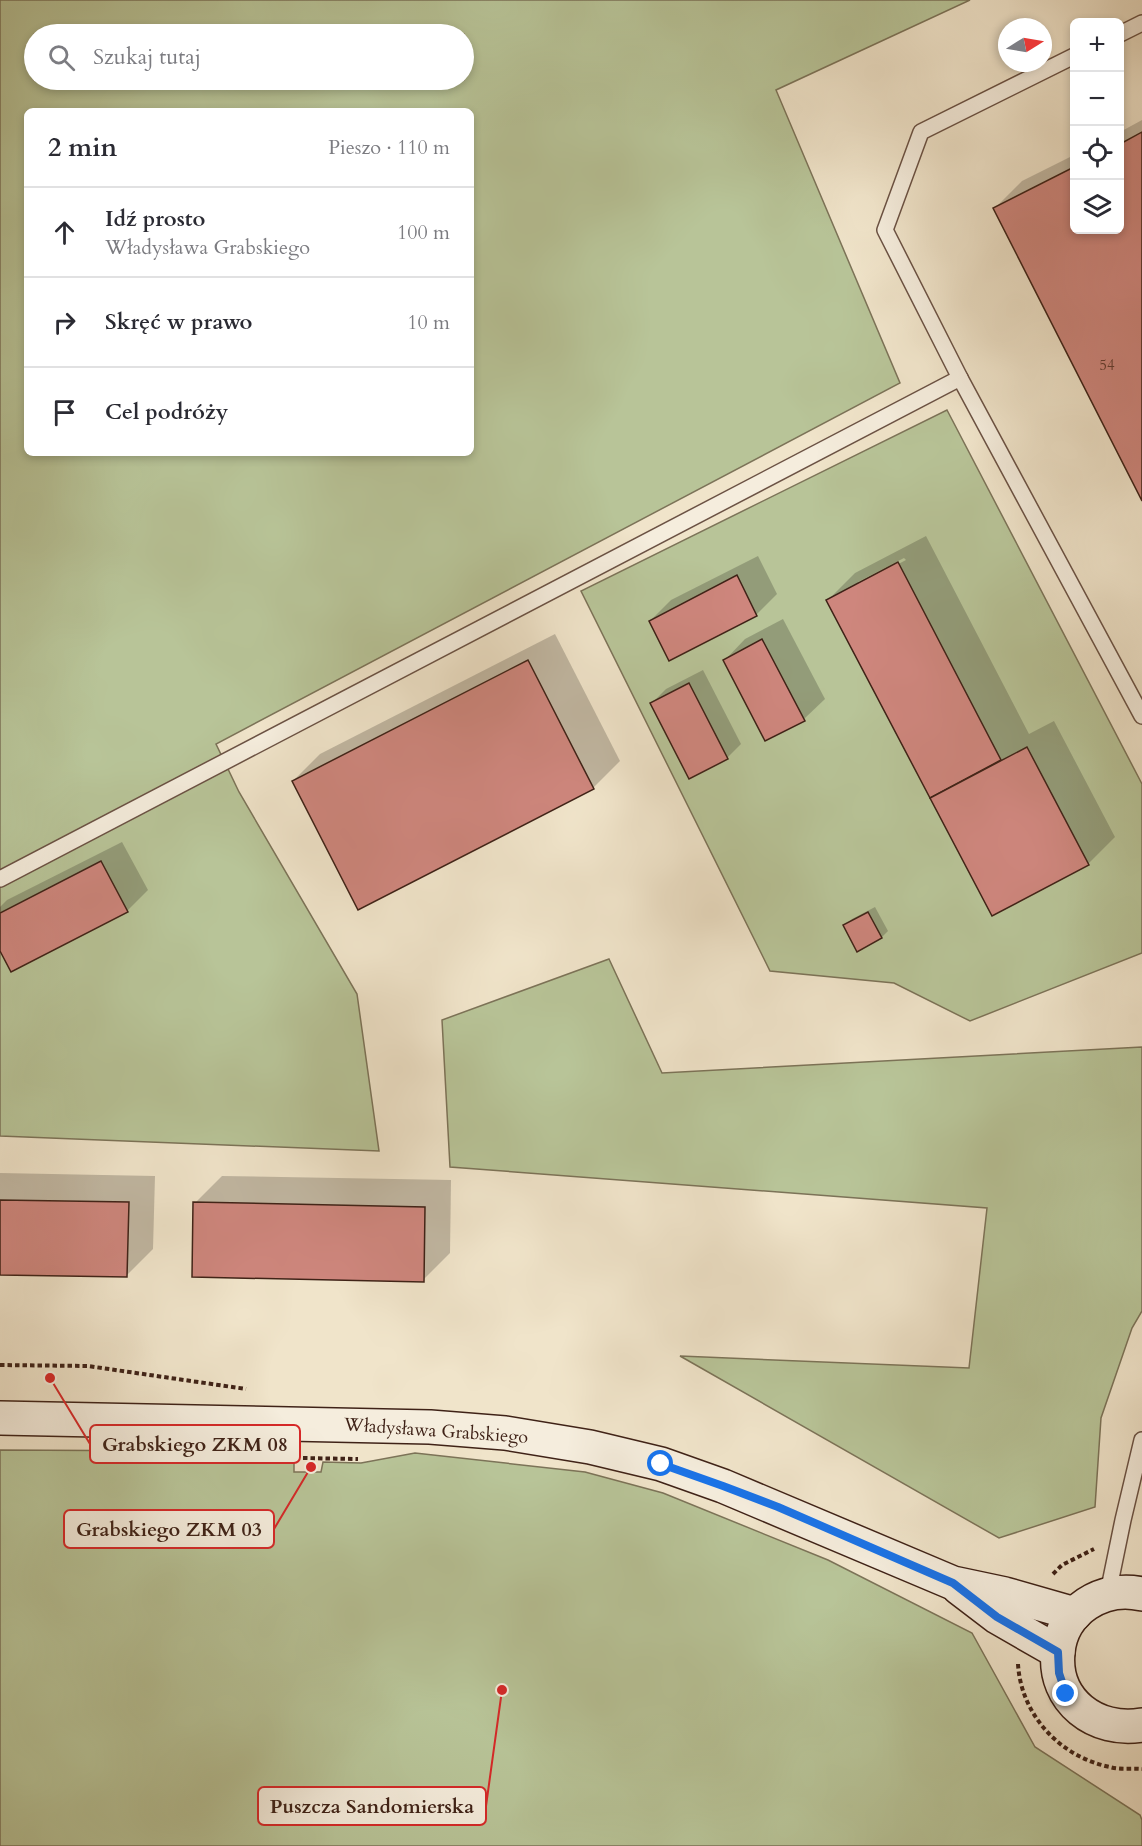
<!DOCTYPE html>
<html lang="pl">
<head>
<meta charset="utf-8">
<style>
	body { margin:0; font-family:Cardo,serif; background:#f7f7f7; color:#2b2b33 }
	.controls { position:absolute; right:18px; top:18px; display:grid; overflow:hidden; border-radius:9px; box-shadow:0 3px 9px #0003 }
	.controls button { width:54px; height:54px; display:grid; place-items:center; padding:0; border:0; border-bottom:2px solid #e1e1e2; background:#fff; color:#2b2b33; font:30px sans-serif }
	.compass { position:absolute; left:998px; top:18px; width:54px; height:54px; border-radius:50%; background:#fff; box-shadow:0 3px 9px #0003; rotate:79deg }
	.stop { position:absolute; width:18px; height:18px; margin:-14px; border:4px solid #1a73e8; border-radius:50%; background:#fff }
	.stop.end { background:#1a73e8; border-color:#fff; box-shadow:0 2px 6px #0008 }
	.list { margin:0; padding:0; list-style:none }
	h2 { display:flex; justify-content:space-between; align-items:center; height:78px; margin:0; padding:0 24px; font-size:26px }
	h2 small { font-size:20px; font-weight:400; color:#7c7c81 }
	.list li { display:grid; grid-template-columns:39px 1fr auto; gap:18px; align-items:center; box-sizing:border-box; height:90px; padding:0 24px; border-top:2px solid #e1e1e2 }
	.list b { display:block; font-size:22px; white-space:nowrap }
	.list p { margin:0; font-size:20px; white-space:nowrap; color:#7c7c81 }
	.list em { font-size:20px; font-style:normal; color:#7c7c81 }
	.icon { flex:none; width:33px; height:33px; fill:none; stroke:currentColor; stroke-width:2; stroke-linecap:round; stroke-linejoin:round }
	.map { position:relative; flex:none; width:1142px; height:1846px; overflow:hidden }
	.search { position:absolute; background:#fff; box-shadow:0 3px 9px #0003; left:24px; top:24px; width:450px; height:66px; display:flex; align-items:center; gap:15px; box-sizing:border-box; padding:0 21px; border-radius:33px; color:#7c7c81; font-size:22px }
	.panel { position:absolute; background:#fff; box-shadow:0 3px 9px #0003; left:24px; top:108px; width:450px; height:348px; border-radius:9px }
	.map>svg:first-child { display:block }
	.green { fill:#b8c498; stroke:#7c7358; stroke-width:1.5; fill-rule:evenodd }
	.shadow { fill:#0003; fill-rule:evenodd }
	.building { fill:#ce867d; stroke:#3f2217; stroke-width:1.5 }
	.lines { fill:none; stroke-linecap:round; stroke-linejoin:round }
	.lane-casing { stroke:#6b5244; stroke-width:18 }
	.secondary-casing { stroke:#3f2217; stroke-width:36 }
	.path { stroke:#3f2217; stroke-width:4; stroke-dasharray:4.5 3; stroke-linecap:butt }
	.lane { stroke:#f5eddd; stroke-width:15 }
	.secondary { stroke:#f5eddd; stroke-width:33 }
	.route { stroke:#1a73e8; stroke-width:8 }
	.labels { text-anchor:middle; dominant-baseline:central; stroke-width:4.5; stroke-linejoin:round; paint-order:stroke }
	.number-label { font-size:15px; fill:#633b30 }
	.street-label { font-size:18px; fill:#3f2217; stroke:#f5eddd }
	.leader { fill:none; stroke:#d62828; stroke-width:2 }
	.callout-dot { fill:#d62828; stroke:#f5eddd; stroke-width:2 }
	.callout { fill:#f5eddd; stroke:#d62828; stroke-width:2 }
	.callout-label { font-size:20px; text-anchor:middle; font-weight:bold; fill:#3f2217 }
</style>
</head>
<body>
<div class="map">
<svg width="1142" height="1846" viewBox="0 0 1142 1846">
	<rect width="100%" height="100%" fill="#f0e4ca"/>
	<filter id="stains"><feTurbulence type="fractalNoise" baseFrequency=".00333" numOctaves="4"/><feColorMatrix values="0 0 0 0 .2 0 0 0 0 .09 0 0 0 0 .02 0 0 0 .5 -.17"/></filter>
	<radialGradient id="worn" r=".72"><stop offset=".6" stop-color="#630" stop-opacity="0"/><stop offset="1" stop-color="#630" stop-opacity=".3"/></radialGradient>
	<g class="green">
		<path d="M0 0H970L776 90 900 383 216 744 239 792 357 994 379 1151 0 1136ZM34 34H464V80H34ZM27 111H471V453H27Z"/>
		<polygon points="947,410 1142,784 1142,953 970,1021 894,983 770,971 581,591"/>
		<polygon points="609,959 662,1073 1142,1047 1142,1311 1132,1328 1101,1418 1095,1507 999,1538 680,1356 969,1368 987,1208 450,1167 442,1020"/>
		<polygon points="0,1450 186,1451 263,1462 294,1462 294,1472 321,1472 323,1462 361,1463 415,1453 585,1472 663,1493 828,1560 972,1633 1035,1747 1140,1815 1142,1820 1142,1846 0,1846"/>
	</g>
	<g class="shadow">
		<polygon points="1142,120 1142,498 995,208 1022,181 1074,155 1074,230 1120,230 1120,132"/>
		<path d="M926 536 1029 734 1054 721 1115 837 1088 864 992 914 828 600 855 573ZM904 558 906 560 858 585V582Z"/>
		<polygon points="758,556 777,594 757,614 670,659 650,621 671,600"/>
		<polygon points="783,619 825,699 804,719 725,660 745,639"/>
		<polygon points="555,634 620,761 593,788 293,781 320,754"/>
		<polygon points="703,670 741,744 727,758 652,703 666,689"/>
		<polygon points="122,842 148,890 127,911 0,947 0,907 7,900"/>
		<polygon points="875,907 888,931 882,937 858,950 845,925 852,919"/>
		<polygon points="0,1173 155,1176 153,1249 126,1276 0,1273"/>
		<polygon points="222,1176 451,1180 450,1253 423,1280 195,1203"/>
	</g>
	<g class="building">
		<polygon points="1142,132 1142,501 993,208 1074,167 1074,230 1120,230 1120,144"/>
		<polygon points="898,562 1001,760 930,798 826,600"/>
		<polygon points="737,575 757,616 669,661 649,621"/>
		<polygon points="762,639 805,721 765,741 723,660"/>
		<polygon points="528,660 594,789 358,910 292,781"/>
		<polygon points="689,683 728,759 689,779 650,703"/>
		<polygon points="1027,747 1089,865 992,916 930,798"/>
		<polygon points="101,861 128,912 11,972 0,951 0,913"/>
		<polygon points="868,912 882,938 857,952 843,925"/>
		<polygon points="0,1200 129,1202 127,1277 0,1275"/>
		<polygon points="193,1202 425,1207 424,1282 192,1277"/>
	</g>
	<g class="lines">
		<defs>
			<g id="lane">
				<polyline points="1120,34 1142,23"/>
				<polyline points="960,378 1142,716"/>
				<polyline points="0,879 960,378 885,230 921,132 1074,56"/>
				<polyline points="1108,1593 1123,1520 1142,1440"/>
			</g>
			<g id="secondary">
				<polyline points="0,1418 430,1427 505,1433 590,1447 661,1464 723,1486 953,1583 1005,1594 1075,1614"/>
				<polyline points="959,1588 997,1617 1058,1652"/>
				<path d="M1142 1594C1103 1585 1062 1610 1058 1652 1053 1701 1096 1733 1142 1725"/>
			</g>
		</defs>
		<use href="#lane" class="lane-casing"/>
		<use href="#secondary" class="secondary-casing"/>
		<g class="path">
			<polyline points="0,1365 88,1366 246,1389"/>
			<polyline points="243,1457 358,1459"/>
			<polyline points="1053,1574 1062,1565 1094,1549"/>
			<path d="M1018 1664C1021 1715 1060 1757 1110 1767 1120 1770 1132 1768 1142 1769"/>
		</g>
		<use href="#lane" class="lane"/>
		<use href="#secondary" class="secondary"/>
	</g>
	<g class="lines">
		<polyline class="route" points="661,1464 723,1486 778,1507 953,1583 997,1617 1058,1652 1059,1673 1066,1694"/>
	</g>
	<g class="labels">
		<g class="number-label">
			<text x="1107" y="365">54</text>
		</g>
		<g class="street-label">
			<text transform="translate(436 1431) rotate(4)">Władysława Grabskiego</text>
		</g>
	</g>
	<path class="leader" d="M50 1378L90 1444M311 1467L274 1529M502 1690L486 1806"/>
	<g class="callout-dot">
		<circle cx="50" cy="1378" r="6"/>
		<circle cx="311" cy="1467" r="6"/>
		<circle cx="502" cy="1690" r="6"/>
	</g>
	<g class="callout">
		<rect x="90" y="1425" width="210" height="38" rx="6"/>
		<rect x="64" y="1510" width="210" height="38" rx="6"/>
		<rect x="258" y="1787" width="228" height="38" rx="6"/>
	</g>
	<g class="callout-label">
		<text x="195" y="1451">Grabskiego ZKM 08</text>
		<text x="169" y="1536">Grabskiego ZKM 03</text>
		<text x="372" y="1813">Puszcza Sandomierska</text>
	</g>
	<rect width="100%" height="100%" filter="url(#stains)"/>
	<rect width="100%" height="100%" fill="url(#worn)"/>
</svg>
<div class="controls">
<button>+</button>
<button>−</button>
<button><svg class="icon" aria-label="locate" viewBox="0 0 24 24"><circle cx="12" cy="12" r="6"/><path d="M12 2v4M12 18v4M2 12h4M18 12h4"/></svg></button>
<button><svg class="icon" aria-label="layers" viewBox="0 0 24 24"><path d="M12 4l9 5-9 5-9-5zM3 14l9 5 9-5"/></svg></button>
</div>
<svg class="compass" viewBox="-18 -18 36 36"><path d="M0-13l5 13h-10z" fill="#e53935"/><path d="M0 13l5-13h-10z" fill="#7c7c81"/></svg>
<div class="stop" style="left:661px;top:1464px"></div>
<div class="stop end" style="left:1066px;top:1694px"></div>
<div class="search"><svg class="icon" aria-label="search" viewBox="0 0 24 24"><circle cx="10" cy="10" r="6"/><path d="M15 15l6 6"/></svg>Szukaj tutaj</div>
<section class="panel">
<h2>2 min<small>Pieszo · 110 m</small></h2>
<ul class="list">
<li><svg class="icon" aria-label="ahead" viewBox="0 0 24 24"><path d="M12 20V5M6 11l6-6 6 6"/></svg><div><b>Idź prosto</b><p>Władysława Grabskiego</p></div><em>100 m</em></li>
<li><svg class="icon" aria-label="right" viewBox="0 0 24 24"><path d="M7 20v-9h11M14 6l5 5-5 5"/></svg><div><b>Skręć w prawo</b></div><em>10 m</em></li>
<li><svg class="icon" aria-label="arrive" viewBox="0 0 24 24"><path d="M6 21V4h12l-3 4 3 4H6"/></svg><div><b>Cel podróży</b></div></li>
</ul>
</section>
</div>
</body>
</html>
